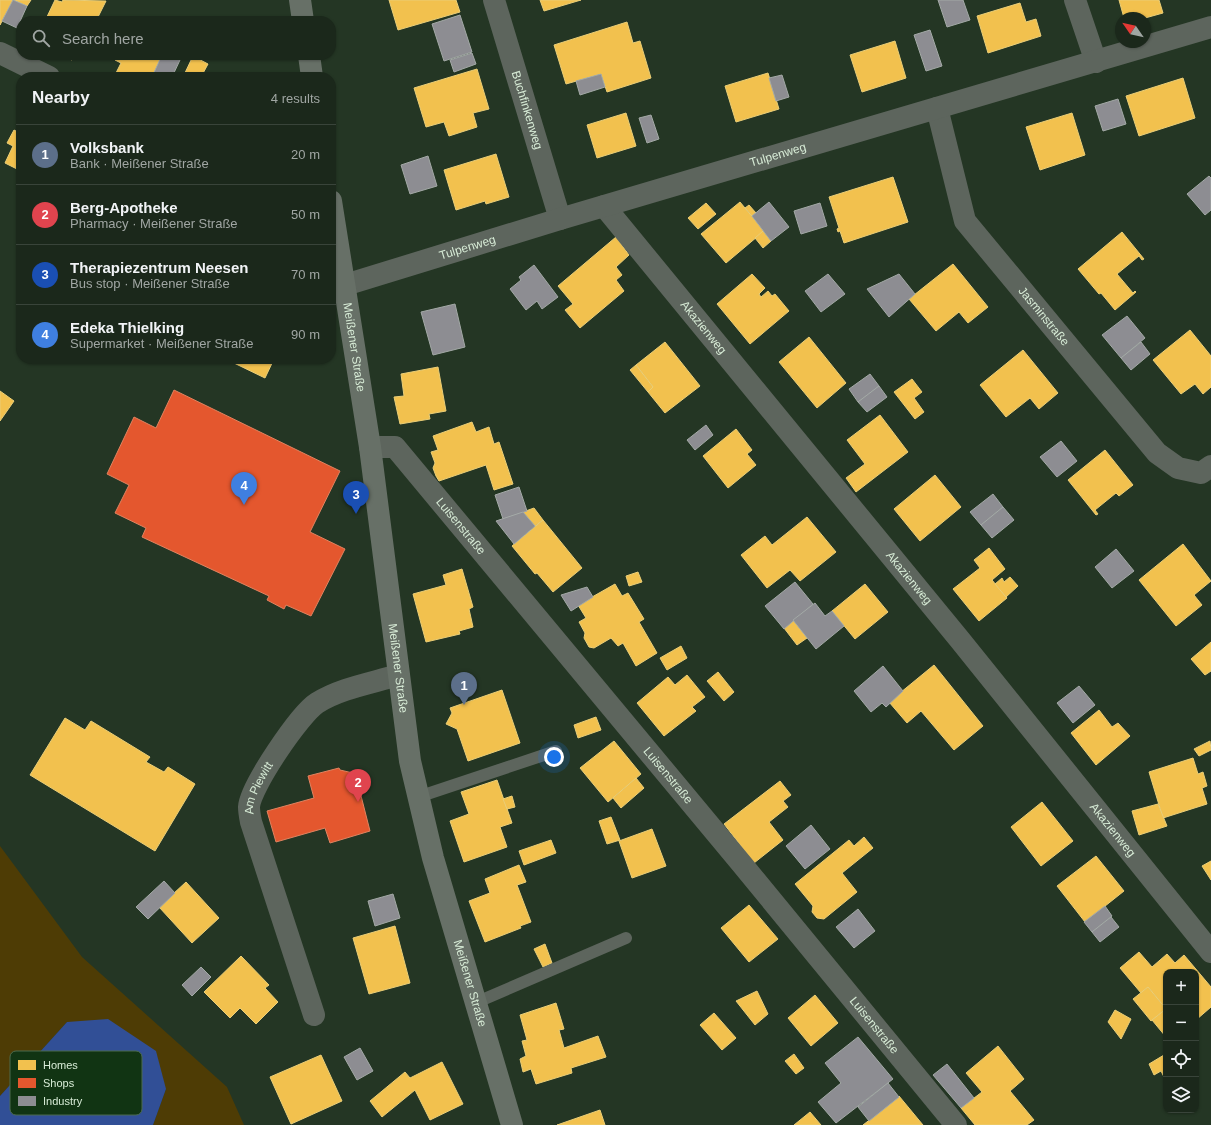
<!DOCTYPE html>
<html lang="en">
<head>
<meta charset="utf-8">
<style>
	body { margin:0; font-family:Helvetica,sans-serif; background:#243024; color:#f1f3f6 }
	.controls { position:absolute; right:12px; bottom:12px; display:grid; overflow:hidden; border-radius:8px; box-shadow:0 1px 3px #0004 }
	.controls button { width:36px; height:36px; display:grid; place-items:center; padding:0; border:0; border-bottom:1px solid #39443a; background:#1b281b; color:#f1f3f6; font:20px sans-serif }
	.compass { position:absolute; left:1115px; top:12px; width:36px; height:36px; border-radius:50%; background:#1b281b; box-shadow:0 1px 3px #0004; rotate:304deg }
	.you { position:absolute; left:554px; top:757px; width:14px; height:14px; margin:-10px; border:3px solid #fff; border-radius:50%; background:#1a73e8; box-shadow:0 0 0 6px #1a73e833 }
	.badge { display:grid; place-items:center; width:26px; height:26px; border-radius:50%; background:#1a73e8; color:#fff; font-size:13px; font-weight:700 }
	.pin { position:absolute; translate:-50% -33px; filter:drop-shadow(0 1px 2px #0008) }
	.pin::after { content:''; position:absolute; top:21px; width:14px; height:12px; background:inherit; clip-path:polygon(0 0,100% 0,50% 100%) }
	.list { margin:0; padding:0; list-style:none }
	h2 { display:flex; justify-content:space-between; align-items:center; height:52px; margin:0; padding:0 16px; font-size:17px }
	h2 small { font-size:13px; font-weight:400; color:#a0a6a3 }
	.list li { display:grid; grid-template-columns:26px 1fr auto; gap:12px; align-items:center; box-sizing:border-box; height:60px; padding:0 16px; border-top:1px solid #39443a }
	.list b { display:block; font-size:15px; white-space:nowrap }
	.list p { margin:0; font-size:13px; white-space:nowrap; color:#a0a6a3 }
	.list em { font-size:13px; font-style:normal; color:#a0a6a3 }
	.icon { flex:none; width:22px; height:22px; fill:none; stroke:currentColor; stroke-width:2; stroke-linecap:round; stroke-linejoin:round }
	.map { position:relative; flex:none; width:1211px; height:1125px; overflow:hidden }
	.search { position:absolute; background:#1b281b; box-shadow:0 1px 3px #0004; left:16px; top:16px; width:320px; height:44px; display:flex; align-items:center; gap:10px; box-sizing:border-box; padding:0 14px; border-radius:16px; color:#a0a6a3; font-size:15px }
	.panel { position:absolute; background:#1b281b; box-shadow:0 1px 3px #0004; left:16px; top:72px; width:320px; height:292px; border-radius:16px }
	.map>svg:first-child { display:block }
	.green { fill:#4e3c05 }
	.water { fill:#314f96 }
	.homes { fill:#f2c14e; stroke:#eace77 }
	.shops { fill:#e4572e; stroke:#e08360 }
	.industry { fill:#8d8d92; stroke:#a3a9a6 }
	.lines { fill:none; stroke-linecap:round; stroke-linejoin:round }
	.lane { stroke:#5d655d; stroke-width:12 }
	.street { stroke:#5d655d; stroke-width:22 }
	.secondary { stroke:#677067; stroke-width:22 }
	.labels { text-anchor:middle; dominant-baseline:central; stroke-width:4; stroke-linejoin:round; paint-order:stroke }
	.street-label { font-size:12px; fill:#d7ebd6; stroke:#113413 }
	.key { fill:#113413; stroke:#4c6b4e; stroke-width:1 }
	.key-label { font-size:11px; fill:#d7ebd6 }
</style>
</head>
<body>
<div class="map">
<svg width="1211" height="1125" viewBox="0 0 1211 1125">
	<rect width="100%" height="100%" fill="#243624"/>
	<polygon class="green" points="0,846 82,957 227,1087 244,1125 153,1125 166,1089 67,1022 0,1096"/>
	<polygon class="water" points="108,1019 156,1051 166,1089 153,1125 0,1125 0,1096 67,1022"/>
	<g class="homes">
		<polygon points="0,0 13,0 0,25"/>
		<polygon points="14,0 31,0 27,6"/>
		<polygon points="55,0 62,2 63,0 106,1 96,21 92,19 91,21 45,21"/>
		<polygon points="389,0 456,0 460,12 398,30"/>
		<polygon points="540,0 581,0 544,11"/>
		<polygon points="1119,0 1159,0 1163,13 1145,18 1124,18"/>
		<polygon points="1020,3 1026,22 1036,19 1041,36 988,53 977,16"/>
		<polygon points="627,22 633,43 640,41 651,78 607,92 601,74 566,84 554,45"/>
		<polygon points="895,41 906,78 862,92 850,55"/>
		<polygon points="61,55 75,55 72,60"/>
		<polygon points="118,55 162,55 152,77 114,77 121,63 115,60"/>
		<polygon points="193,56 208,64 201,77 189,77 184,75"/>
		<polygon points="477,69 489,109 473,113 477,127 449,136 444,122 426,127 414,88"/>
		<polygon points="768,73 779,109 736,122 725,86"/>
		<polygon points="1183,78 1195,118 1139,136 1126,96"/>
		<polygon points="626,113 636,146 597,158 587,125"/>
		<polygon points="1072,113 1085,155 1040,170 1026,127"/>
		<polygon points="14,130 20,133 21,131 21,171 5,163 13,146 7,143"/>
		<polygon points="496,154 509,197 486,204 485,201 456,210 444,170"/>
		<polygon points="893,177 908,222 844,243 840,231 838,232 837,229 839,228 829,197"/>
		<polygon points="740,202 764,231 726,263 701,234"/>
		<polygon points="706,203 716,214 698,229 688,218"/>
		<polygon points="749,205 756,213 752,216 745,208"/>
		<polygon points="763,231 771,241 763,248 755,238"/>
		<polygon points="1122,232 1144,259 1142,260 1139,256 1117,274 1133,293 1135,291 1136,292 1115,310 1101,293 1099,294 1078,269"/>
		<polygon points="616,237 629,255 616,267 622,275 616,280 624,291 580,328 565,310 573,304 558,286"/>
		<polygon points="953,264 988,307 968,323 959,312 936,331 909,299"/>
		<polygon points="752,274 765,288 759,294 761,297 768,291 772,296 775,294 789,311 750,344 717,304"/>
		<polygon points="1190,330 1211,356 1211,387 1203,394 1195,384 1181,394 1153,360"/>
		<polygon points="809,337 846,383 817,408 779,362"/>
		<polygon points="665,342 700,386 665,413 648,392 653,387 636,365"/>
		<polygon points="1023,350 1058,393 1039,409 1030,398 1006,417 980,385"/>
		<polygon points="236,359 274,359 265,378 234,363"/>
		<polygon points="636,365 653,387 648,392 630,370"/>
		<polygon points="438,367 446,411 429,414 430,419 400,424 394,397 404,396 401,374"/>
		<polygon points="912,379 922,392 914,398 924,412 915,419 894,392"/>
		<polygon points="0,391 14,401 0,421"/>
		<polygon points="880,415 908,452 856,492 846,478 865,464 847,440"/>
		<polygon points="472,422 476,432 489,427 494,444 499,442 513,484 494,490 486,465 439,481 436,476 433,468 435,463 431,452 438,450 433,436"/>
		<polygon points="736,429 752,450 747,454 756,465 728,488 703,456"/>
		<polygon points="1105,450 1133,485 1119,496 1116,493 1095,510 1098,514 1096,515 1068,480"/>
		<polygon points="935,475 961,507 920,541 894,509"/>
		<polygon points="534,508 543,520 535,526 523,512"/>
		<polygon points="807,517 836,552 800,581 790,570 767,588 741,555 765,536 772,545"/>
		<polygon points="543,520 582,568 553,592 537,573 535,574 512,546"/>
		<polygon points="1183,544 1211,581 1194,595 1202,605 1176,626 1139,580"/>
		<polygon points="989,548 1005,569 992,580 1007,598 979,621 953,589 980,568 974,560"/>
		<polygon points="462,569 473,607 469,609 473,627 459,631 460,634 426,642 413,594 446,585 443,575"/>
		<polygon points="638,572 642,582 629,586 626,576"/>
		<polygon points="1010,577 1018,586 1006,597 995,584 1002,578 1004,582"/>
		<polygon points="615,584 622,596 628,593 644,619 639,622 657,653 636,666 623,643 618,646 611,638 594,648 589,647 584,638 585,633 579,622 586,618 578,605"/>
		<polygon points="865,584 888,612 855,639 832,611"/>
		<polygon points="793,620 807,638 797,645 784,628"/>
		<polygon points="1211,642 1211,671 1205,675 1191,659"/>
		<polygon points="681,646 687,658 667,670 660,658"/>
		<polygon points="934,665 983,726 954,750 921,711 907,723 889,702"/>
		<polygon points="718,672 734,692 724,701 707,681"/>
		<polygon points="687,675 705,697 692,707 696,711 664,736 637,703 668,677 675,685"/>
		<polygon points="502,690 520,743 468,761 457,729 446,724 452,713 450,708"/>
		<polygon points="1099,710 1112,727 1118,723 1130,736 1096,765 1071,733"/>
		<polygon points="596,717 601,730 578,738 574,725"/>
		<polygon points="65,718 85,730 91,721 150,757 146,762 164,772 168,767 195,784 155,851 30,775"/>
		<polygon points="614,741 641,774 608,802 580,768"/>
		<polygon points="1210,741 1211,750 1199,756 1194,749"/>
		<polygon points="1193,758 1198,774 1203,772 1207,786 1202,788 1207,804 1163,818 1149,772"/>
		<polygon points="636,778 644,788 621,808 613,798"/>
		<polygon points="497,780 512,823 500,827 507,847 464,862 450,821 469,814 461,792"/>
		<polygon points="780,781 791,795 783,801 788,807 769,822 783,840 754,863 724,824"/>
		<polygon points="512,796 515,807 507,809 503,799"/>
		<polygon points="1042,802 1073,841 1041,866 1011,827"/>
		<polygon points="1158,804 1167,826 1139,835 1132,811"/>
		<polygon points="611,817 620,840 607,844 599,821"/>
		<polygon points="652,829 666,866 632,878 619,841"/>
		<polygon points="864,837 873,848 842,873 857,892 824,919 817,918 812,912 813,906 795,884 849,840 854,846"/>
		<polygon points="551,840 556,853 524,865 519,851"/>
		<polygon points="1096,856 1124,891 1085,922 1057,886"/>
		<polygon points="1211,861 1211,880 1202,866"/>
		<polygon points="519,865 526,882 517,885 531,922 520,926 521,928 485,942 469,901 490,893 485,879"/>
		<polygon points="186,882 219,918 192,943 159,907"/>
		<polygon points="749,905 778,939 749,962 721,928"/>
		<polygon points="395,926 410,983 369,994 353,938"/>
		<polygon points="545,944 552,963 543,967 534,949"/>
		<polygon points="1139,952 1152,967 1167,954 1175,963 1184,955 1211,987 1211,1007 1196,1020 1196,972 1166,972 1166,1009 1148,987 1141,993 1120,968"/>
		<polygon points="241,956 269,985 265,988 278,1002 256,1024 240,1008 230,1018 204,992"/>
		<polygon points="1148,987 1166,1009 1151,1021 1133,999"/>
		<polygon points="757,991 768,1014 755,1025 736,1001"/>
		<polygon points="815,995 838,1023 811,1046 788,1018"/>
		<polygon points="556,1003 564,1029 559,1030 564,1048 598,1036 606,1057 571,1068 572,1073 536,1084 531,1069 523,1072 520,1059 526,1056 522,1041 527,1040 520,1015"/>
		<polygon points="1166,1009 1166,1037 1152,1020"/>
		<polygon points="1115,1010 1131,1019 1121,1039 1108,1022"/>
		<polygon points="714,1013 736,1038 722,1050 700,1025"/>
		<polygon points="998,1046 1024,1079 1010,1091 1034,1120 1027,1125 975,1125 961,1108 982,1092 966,1073"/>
		<polygon points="794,1054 804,1068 796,1074 785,1061"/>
		<polygon points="321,1055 342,1101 291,1124 270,1077"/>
		<polygon points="1164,1055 1166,1059 1166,1081 1161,1071 1154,1075 1149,1064"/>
		<polygon points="442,1062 463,1104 430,1120 415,1090 382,1117 370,1101 405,1072 410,1078"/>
		<polygon points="899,1096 923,1125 863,1125 899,1097"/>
		<polygon points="600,1110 605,1125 557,1125"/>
		<polygon points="810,1112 821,1125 794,1125"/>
	</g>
	<g class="shops">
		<polygon points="174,390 340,471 310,532 345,549 311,616 286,605 284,609 267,600 269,596 142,537 146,528 115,513 129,485 107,474 134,417 156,428"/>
		<polygon points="339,768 340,770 353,773 355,781 357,780 370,831 330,843 325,828 276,842 267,811 314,798 308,776"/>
	</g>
	<g class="industry">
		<polygon points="13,0 27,6 17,28 2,21"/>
		<polygon points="938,0 963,0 970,20 947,27"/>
		<polygon points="460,15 472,52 444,61 432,24"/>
		<polygon points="930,30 942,66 926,71 914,35"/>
		<polygon points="472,53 476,64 454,72 450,60"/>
		<polygon points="162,55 170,55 180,60 172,77 152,77"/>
		<polygon points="601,74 605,87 580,95 576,81"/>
		<polygon points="782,75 789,97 776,101 769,78"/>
		<polygon points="1118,99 1126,124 1103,131 1095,106"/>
		<polygon points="651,115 659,139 647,143 639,118"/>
		<polygon points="428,156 437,186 410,194 401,165"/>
		<polygon points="1209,176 1211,178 1211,210 1205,215 1187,194"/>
		<polygon points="769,202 789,227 771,241 752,216"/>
		<polygon points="820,203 827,226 801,234 794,211"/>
		<polygon points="534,265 558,297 542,309 537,301 526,310 510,289 521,280 519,277"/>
		<polygon points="828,274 845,294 821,312 805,291"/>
		<polygon points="899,274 915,294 889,317 867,289"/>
		<polygon points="455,304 465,347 433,355 421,312"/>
		<polygon points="1127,316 1145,338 1121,358 1102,335"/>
		<polygon points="1141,342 1150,354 1131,370 1121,358"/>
		<polygon points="870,374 879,386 858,402 849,389"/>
		<polygon points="879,386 887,397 867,412 858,402"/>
		<polygon points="706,425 713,435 695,450 687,440"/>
		<polygon points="1061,441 1077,461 1057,477 1040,457"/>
		<polygon points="519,487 527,511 503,519 495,495"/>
		<polygon points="993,494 1003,507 981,525 970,512"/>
		<polygon points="1003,507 1014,520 992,538 981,525"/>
		<polygon points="523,512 535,526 514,544 496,521"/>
		<polygon points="1116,549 1134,571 1112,588 1095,567"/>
		<polygon points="795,582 813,604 784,629 765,606"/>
		<polygon points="587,587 593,597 571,611 561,595"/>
		<polygon points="815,603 825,616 832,611 844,626 816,649 793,620"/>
		<polygon points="883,666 903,691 886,707 882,703 871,712 854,691"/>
		<polygon points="1079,686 1095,705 1073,723 1057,703"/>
		<polygon points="811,825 830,849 805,869 786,846"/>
		<polygon points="164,881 175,893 148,919 136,907"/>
		<polygon points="393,894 400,918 375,926 368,901"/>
		<polygon points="1105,906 1112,916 1092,932 1084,922"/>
		<polygon points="858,909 875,931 854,948 836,927"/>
		<polygon points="1111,917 1119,927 1100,942 1092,932"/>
		<polygon points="201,967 211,977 192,996 182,985"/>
		<polygon points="858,1037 893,1079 836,1123 818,1102 841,1083 825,1063"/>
		<polygon points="360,1048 373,1071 357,1080 344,1057"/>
		<polygon points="947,1064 974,1098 961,1108 933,1075"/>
		<polygon points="888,1083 899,1097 869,1121 858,1107"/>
	</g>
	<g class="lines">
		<g class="lane">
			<polyline points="418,797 556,751"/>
			<polyline points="475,1003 626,938"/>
		</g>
		<g class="street">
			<path id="s1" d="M494 0 560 219"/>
			<polyline points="1075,0 1096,62"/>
			<polyline points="0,53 49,77"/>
			<path id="s2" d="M937 108 965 221 1157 453 1178 468 1201 473 1211 466"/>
			<path id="s3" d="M604 206 960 640 1211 952"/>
			<path id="s4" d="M345 285 560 219 1211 27"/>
			<path id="s5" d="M370 447H395L741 863 956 1125"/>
			<path id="s6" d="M314 1015 251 822C250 817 249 812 249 807 250 787 300 714 317 703 341 688 372 683 398 675"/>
		</g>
		<g class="secondary">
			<polyline points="300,0 303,21"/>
			<polyline points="309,55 312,77"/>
			<path id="s7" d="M331 201 370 447 410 761 433 858 512 1125"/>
		</g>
	</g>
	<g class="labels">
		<g class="street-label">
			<text stroke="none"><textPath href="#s1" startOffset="115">Buchfinkenweg</textPath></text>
			<text stroke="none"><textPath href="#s4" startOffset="452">Tulpenweg</textPath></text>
			<text stroke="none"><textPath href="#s4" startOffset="128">Tulpenweg</textPath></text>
			<text stroke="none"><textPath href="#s2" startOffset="240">Jasminstraße</textPath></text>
			<text stroke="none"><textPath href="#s3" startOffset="157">Akazienweg</textPath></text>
			<text stroke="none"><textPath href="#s7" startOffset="148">Meißener Straße</textPath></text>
			<text stroke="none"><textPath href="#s5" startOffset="128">Luisenstraße</textPath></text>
			<text stroke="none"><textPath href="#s3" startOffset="481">Akazienweg</textPath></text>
			<text stroke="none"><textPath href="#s7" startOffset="472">Meißener Straße</textPath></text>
			<text stroke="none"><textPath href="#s5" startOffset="452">Luisenstraße</textPath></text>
			<text stroke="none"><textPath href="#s6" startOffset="239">Am Piewitt</textPath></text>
			<text stroke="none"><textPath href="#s3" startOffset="805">Akazienweg</textPath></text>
			<text stroke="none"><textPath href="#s7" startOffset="796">Meißener Straße</textPath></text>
			<text stroke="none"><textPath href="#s5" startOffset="776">Luisenstraße</textPath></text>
		</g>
	</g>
	<rect x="10" y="1051" width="132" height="64" rx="6" class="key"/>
	<rect x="18" y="1060" width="18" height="10" fill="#f2c14e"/>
	<rect x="18" y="1078" width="18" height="10" fill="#e4572e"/>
	<rect x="18" y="1096" width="18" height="10" fill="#8d8d92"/>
	<g class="key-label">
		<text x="43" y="1069">Homes</text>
		<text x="43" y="1087">Shops</text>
		<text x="43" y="1105">Industry</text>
	</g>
</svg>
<div class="controls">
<button>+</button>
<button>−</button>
<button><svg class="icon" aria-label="locate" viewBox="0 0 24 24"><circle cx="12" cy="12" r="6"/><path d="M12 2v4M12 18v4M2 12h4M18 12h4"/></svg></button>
<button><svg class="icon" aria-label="layers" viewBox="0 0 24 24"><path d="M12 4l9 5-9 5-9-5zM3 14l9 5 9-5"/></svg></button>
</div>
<svg class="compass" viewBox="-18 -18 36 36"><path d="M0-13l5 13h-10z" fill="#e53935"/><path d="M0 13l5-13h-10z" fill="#a0a6a3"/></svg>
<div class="you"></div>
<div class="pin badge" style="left:464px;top:705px;background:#5c6f8a">1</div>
<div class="pin badge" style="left:358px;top:802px;background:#e0444e">2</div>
<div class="pin badge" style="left:356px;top:514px;background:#1a4fb4">3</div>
<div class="pin badge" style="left:244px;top:505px;background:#3f7fe0">4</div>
<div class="search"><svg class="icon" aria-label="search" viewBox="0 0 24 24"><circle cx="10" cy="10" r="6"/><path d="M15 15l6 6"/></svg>Search here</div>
<section class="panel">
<h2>Nearby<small>4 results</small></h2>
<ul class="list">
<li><span class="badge" style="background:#5c6f8a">1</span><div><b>Volksbank</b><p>Bank · Meißener Straße</p></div><em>20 m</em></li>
<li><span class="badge" style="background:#e0444e">2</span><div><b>Berg-Apotheke</b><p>Pharmacy · Meißener Straße</p></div><em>50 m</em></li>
<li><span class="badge" style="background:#1a4fb4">3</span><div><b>Therapiezentrum Neesen</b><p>Bus stop · Meißener Straße</p></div><em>70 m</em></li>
<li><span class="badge" style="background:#3f7fe0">4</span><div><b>Edeka Thielking</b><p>Supermarket · Meißener Straße</p></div><em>90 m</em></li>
</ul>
</section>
</div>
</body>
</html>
